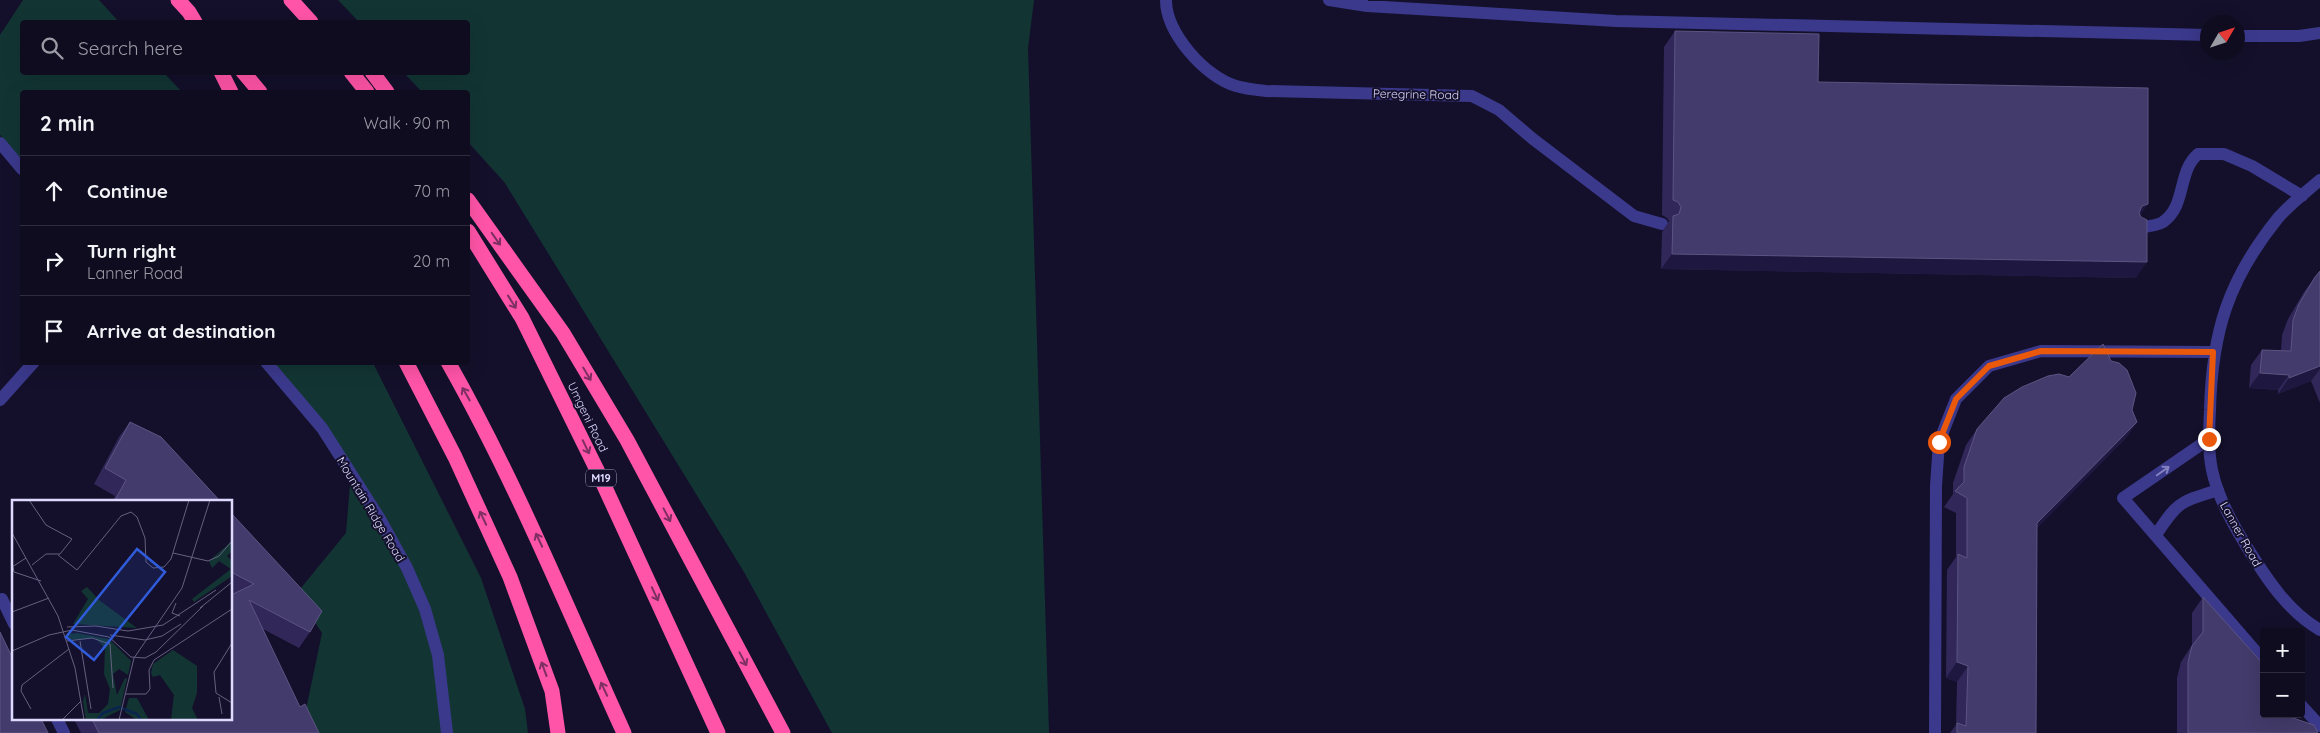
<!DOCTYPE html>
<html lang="en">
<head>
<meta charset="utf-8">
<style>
	body { margin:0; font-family:Quicksand,sans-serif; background:#181529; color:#f1f3f6 }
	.controls { position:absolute; right:15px; bottom:15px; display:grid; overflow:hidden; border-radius:5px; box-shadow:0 5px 20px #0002 }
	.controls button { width:45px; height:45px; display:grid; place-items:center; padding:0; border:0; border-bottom:1px solid #2f2c3e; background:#0f0c20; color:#f1f3f6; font:25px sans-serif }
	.compass { position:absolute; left:2200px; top:15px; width:45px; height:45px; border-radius:50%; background:#0f0c20; box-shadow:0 5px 20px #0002; rotate:51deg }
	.stop { position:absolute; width:15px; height:15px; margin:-11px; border:4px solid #ea580c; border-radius:50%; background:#fff }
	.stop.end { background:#ea580c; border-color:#fff; box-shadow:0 1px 5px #0008 }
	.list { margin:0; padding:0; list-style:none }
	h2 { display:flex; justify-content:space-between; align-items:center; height:65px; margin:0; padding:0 20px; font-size:21px }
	h2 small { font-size:16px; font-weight:400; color:#9b9ba5 }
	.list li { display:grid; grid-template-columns:32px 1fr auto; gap:15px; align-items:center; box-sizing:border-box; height:70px; padding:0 20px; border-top:1px solid #2f2c3e }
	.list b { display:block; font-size:19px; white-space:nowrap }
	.list p { margin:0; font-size:16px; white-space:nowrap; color:#9b9ba5 }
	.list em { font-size:16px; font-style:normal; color:#9b9ba5 }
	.icon { flex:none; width:28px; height:28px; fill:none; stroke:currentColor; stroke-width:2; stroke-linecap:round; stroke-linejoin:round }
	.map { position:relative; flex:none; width:2320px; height:733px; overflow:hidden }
	.search { position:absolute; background:#0f0c20; box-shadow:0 5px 20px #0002; left:20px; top:20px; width:450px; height:55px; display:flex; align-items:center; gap:12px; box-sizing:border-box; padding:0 18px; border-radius:5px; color:#9b9ba5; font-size:19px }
	.panel { position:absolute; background:#0f0c20; box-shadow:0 5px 20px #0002; left:20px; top:90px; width:450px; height:275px; border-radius:5px }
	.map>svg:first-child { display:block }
	.green { fill:#123534 }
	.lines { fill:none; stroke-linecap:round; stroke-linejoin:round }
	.lane { stroke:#3b398c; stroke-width:12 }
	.street { stroke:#3b398c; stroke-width:12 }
	.highway { stroke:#ff54a8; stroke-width:15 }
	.wall { fill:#312859 }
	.shaded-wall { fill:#1e173f }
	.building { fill:#433b6b; stroke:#5c5482 }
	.oneway { stroke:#7e2f63 }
	.oneway2 { stroke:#8481c0 }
	.route { stroke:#ea580c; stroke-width:6 }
	.labels { text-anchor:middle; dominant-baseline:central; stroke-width:4; stroke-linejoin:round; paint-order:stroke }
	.shield { fill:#14102b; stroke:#a19dbf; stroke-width:1 }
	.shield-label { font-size:11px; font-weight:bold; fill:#ddd9ff }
	.street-label { font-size:12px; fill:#ddd9ff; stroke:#14102b }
	.inset-river { fill:none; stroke:#0a244f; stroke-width:2.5 }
	.inset-road { fill:none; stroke:#646080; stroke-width:1 }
	.view { fill:#305cdc; fill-opacity:0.15; stroke:#305cdc; stroke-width:2.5 }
	.inset-edge { fill:none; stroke:#ddd9ff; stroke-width:2.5 }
</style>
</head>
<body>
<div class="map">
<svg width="2320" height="733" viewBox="0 0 2320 733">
	<rect width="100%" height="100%" fill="#14102b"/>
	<g class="green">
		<polygon points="23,0 99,0 119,22 22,22 22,72 164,73 182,92 22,92 22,170 10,154 0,134 0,35"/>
		<polygon points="338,0 1034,0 1028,48 1049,733 832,733 744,572 505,183 468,142 468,92 422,92 404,73 468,72 468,22 359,22"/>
		<polygon points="266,363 373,363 481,578 525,709 528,733 308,733 303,724 322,633 296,594 346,533 351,473"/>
	</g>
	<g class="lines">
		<g class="lane">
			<path d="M1166 0C1166 33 1205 77 1236 86 1246 89 1256 90 1266 91L1472 96 1499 110 1533 139 1634 216 1662 224"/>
			<polyline points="1329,0 1367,6 1616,21 2208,35"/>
			<polyline points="2238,36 2299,36 2320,33"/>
			<path d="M2136 228C2144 227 2157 226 2163 222 2187 205 2177 172 2198 154H2224L2252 166 2302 196"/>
			<polyline points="2209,439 2123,498 2264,661"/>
			<path d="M2156 535C2178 501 2180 502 2218 490"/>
			<polyline points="2,599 14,624"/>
			<polyline points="2301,705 2320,726"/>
			<polyline points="57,719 64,733"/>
			<polyline points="1935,733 1936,486 1939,442 1956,399 1989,366 2041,351 2213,352"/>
		</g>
		<g class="street">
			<polyline points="0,143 22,169"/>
			<path d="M2320 180C2306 192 2290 204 2278 218 2228 280 2212 332 2210 410 2209 430 2208 451 2212 470 2218 499 2235 528 2250 552 2269 582 2289 612 2320 630"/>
			<polyline points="266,362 322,428 380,519 407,568 425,609 438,655 447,733"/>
			<polyline points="0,400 34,362"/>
		</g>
		<g class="highway">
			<polyline points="178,0 189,12 195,22"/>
			<polyline points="291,0 311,22"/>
			<polyline points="221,72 231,92"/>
			<polyline points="243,72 260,92"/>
			<polyline points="351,72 367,92"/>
			<polyline points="372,72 387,92"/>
			<polyline points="468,200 563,333 627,440 783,733"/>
			<polyline points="468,231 522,318 596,468 718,733"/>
			<polyline points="406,362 455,457 510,577 552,691 558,733"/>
			<path d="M448 362C516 482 567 608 624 733"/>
		</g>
	</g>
	<g class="wall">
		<polygon points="1675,31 1818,82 2140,215 2136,278 1661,269 1662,232 1669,221 1667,218 1662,215 1664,47"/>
		<polygon points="2320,271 2320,403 2311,381 2278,394 2278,390 2249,388 2251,365 2262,350 2281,351 2282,335 2288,319 2304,292 2315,277"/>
		<polygon points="2132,410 2137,422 2126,438 2037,528 2036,733 1950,733 1956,725 1957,682 1946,678 1947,570 1956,557 1956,513 1944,507 1953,494 1953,483 1966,445 1977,429"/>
		<polygon points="130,422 221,502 112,502 115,496 94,484 119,437"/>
		<polygon points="231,513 310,632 299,648 263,629 300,707 319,733 81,733 74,719 231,719 233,594 231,594"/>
		<polygon points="2203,597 2284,715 2318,733 2177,733 2177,678 2181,662 2192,645 2192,613"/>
	</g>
	<g class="shaded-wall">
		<polygon points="2148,204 2137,220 2142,206"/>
		<polygon points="1672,254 2147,262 2136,278 1661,269"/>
		<polygon points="2320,366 2320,369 2311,381 2278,394 2289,378"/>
		<polygon points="2260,373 2289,375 2278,390 2249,388"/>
		<polygon points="2137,422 2126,438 2026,539 2037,523"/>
		<polygon points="1957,662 1968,666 1957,682 1946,678"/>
	</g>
	<g class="building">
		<polygon points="1675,31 1819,34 1818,82 2148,88 2148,204 2142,206 2139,213 2141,217 2147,220 2147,262 1672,254 1673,216 1679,214 1681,207 1678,202 1673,200"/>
		<polygon points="2320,271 2320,366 2289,378 2289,375 2260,373 2262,350 2291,351 2293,320 2299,304 2315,277"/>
		<polygon points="2103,344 2111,361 2119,363 2127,370 2136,393 2132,410 2137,422 2037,523 2036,733 1957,733 1957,723 1966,726 1968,666 1957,662 1958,554 1967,558 1967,498 1955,491 1964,482 1964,467 1977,429 2004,398 2022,387 2048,376 2059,374 2069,377"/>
		<polygon points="130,422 161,437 221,502 114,502 126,480 105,468"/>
		<polygon points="231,513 322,611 310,632 249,600 300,707 305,704 319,733 99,733 92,719 231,719 231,595 254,584 231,572"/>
		<polygon points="2203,597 2264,665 2264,714 2285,714 2284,715 2314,725 2318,733 2188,733 2188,662 2192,646 2203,632"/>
		<polygon points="0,632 14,661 14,719 41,719 48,733 0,733"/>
	</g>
	<defs><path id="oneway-shaft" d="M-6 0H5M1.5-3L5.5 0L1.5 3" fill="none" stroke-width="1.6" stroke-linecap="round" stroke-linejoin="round" transform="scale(1.25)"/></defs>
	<g class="oneway">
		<use href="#oneway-shaft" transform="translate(496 239) rotate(55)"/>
		<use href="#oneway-shaft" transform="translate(512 302) rotate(58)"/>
		<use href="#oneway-shaft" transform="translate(587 374) rotate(59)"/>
		<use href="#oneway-shaft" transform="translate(466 394) rotate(-120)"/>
		<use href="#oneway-shaft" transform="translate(586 447) rotate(64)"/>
		<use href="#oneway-shaft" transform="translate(667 515) rotate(62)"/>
		<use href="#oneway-shaft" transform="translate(483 518) rotate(-115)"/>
		<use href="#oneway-shaft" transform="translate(539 540) rotate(-115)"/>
		<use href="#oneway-shaft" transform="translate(655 594) rotate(65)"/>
		<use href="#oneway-shaft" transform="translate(743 659) rotate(62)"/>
		<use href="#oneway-shaft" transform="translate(544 669) rotate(-110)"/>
		<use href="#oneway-shaft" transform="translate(604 689) rotate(-115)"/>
	</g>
	<use class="oneway2" href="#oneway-shaft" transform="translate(2163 471) rotate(-35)"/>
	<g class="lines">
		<polyline class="route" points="1939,442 1956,399 1989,366 2041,351 2213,352 2209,439"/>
	</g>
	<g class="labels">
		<rect class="shield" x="586" y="469.5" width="30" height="17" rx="4"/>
		<g class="shield-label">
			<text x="601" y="478">M19</text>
		</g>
		<g class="street-label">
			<text transform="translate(1416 94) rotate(1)">Peregrine Road</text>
			<text transform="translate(588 417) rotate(64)">Umgeni Road</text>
			<text transform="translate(371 509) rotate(59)">Mountain Ridge Road</text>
			<text transform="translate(2241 534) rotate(61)">Lanner Road</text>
		</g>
	</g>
	<g transform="translate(12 500)">
		<rect width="220" height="220" fill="#14102b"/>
		<path d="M220 41V51L215 56 220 61V76L182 102 180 99 219 69 207 61 200 68 197 61ZM75 87 87 100 125 128 61 124 76 99 69 91ZM65 133 97 139 119 161 116 175 107 169 101 174 105 195 113 178 115 179 108 210 88 220H74L71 201 73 194 76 213H87L96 204 98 189 92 174 93 148 83 138 56 140 54 134ZM161 150 185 166V193L180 208 186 220H159L162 195 148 175 141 177 139 173 141 164ZM117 198H125L137 220H125L113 212Z" fill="#123534"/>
		<path class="inset-river" d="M85 220 91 213 107 207 125 214 129 220"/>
		<path class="inset-road" d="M17 0 34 25 60 39 48 54H34L20 65M0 33 46 116 63 168 72 220M161 53 196 61 207 56 220 41M46 55 65 70 109 16 119 12 125 17 133 38 134 62 141 68 152 67 159 59 177 0M0 67 14 58M1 67 2 72 29 81M164 103 160 113 168 116M188 108 220 82M0 112 37 98M55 127 84 126 116 131 151 125 204 90M98 135 133 140 150 136 169 124M55 141 80 138 98 144 101 188M68 141 79 209M220 143 202 172 204 193 220 203M0 151 37 135 60 130 97 137 119 157 133 158 144 152 191 106M113 194H134L138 189 137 170 142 160 220 109M207 197 210 214M19 209 9 191 10 185 57 149M50 220 69 201M107 220 122 158 170 88 198 0"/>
		<path class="view" d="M125 49 153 72 82 160 54 137Z"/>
		<rect width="220" height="220" class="inset-edge"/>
	</g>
</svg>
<div class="controls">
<button>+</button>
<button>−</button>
</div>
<svg class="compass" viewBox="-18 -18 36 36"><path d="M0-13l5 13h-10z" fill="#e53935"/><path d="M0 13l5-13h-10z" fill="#9b9ba5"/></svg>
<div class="stop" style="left:1939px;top:442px"></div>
<div class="stop end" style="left:2209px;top:439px"></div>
<div class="search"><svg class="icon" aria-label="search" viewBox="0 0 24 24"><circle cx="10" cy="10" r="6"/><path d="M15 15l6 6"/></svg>Search here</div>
<section class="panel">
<h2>2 min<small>Walk · 90 m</small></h2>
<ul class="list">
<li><svg class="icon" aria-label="ahead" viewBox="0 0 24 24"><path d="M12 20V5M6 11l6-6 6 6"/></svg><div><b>Continue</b></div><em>70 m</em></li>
<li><svg class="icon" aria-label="right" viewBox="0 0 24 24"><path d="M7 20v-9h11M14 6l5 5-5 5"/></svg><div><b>Turn right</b><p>Lanner Road</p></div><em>20 m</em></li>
<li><svg class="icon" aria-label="arrive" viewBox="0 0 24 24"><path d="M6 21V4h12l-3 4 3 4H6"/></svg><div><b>Arrive at destination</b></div></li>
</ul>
</section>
</div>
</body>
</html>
